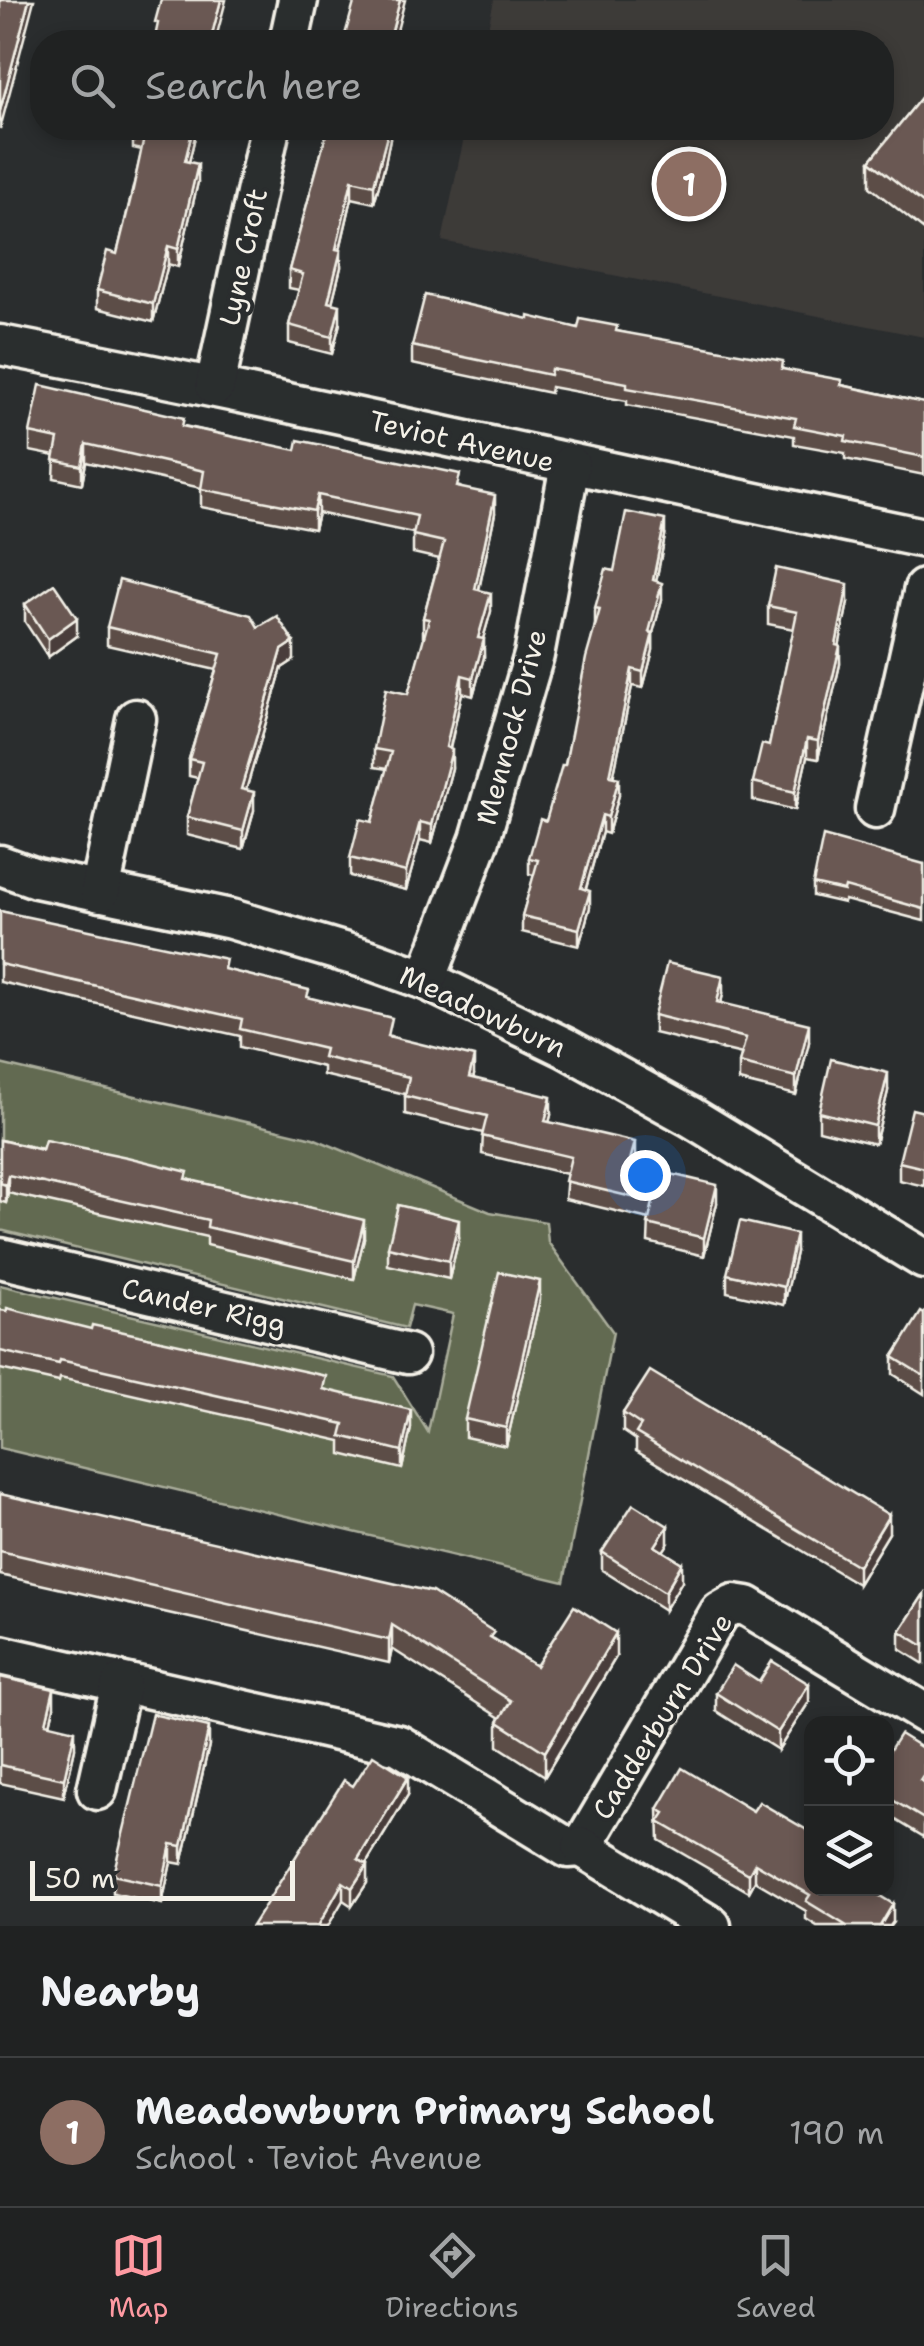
<!DOCTYPE html>
<html lang="en">
<head>
<meta charset="utf-8">
<style>
	body { margin:0; font-family:"Shantell Sans",sans-serif; background:#2d2f2f; color:#f1f3f6 }
	.controls { position:absolute; right:30px; bottom:30px; display:grid; overflow:hidden; border-radius:20px; box-shadow:0 5px 15px #0003 }
	.controls button { width:90px; height:90px; display:grid; place-items:center; padding:0; border:0; border-bottom:2px solid #3d3f40; background:#202222; color:#f1f3f6; font:50px sans-serif }
	.scale { position:absolute; left:30px; bottom:25px; width:265px; box-sizing:border-box; padding-left:10px; border:5px solid #f4f1e8; border-top:0; font-size:28px; line-height:35px; white-space:nowrap; color:#f4f1e8; -webkit-text-stroke:8px #2a2d2e; paint-order:stroke }
	.you { position:absolute; left:645px; top:1175px; width:35px; height:35px; margin:-25px; border:8px solid #fff; border-radius:50%; background:#1a73e8; box-shadow:0 0 0 15px #1a73e833 }
	.badge { display:grid; place-items:center; width:65px; height:65px; border-radius:50%; background:#ff9aa2; color:#fff; font-size:32px; font-weight:700 }
	.pin { position:absolute; translate:-50% -50%; border:5px solid #fff; box-shadow:0 2px 10px #0006 }
	.list { margin:0; padding:0; list-style:none }
	h2 { display:flex; justify-content:space-between; align-items:center; height:130px; margin:0; padding:0 40px; font-size:42px }
	h2 small { font-size:32px; font-weight:400; color:#a2a4a5 }
	.list li { display:grid; grid-template-columns:65px 1fr auto; gap:30px; align-items:center; box-sizing:border-box; height:150px; padding:0 40px; border-top:2px solid #3d3f40 }
	.list b { display:block; font-size:38px; white-space:nowrap }
	.list p { margin:0; font-size:32px; white-space:nowrap; color:#a2a4a5 }
	.list em { font-size:32px; font-style:normal; color:#a2a4a5 }
	.icon { flex:none; width:55px; height:55px; fill:none; stroke:currentColor; stroke-width:2; stroke-linecap:round; stroke-linejoin:round }
	.map { position:relative; flex:none; width:924px; height:1926px; overflow:hidden }
	.search { position:absolute; background:#202222; box-shadow:0 5px 15px #0003; left:30px; right:30px; top:30px; height:110px; display:flex; align-items:center; gap:25px; box-sizing:border-box; padding:0 35px; border-radius:40px; color:#a2a4a5; font-size:38px }
	.sheet { height:280px; background:#202222 }
	nav { display:flex; justify-content:space-around; align-items:center; box-sizing:border-box; height:140px; border-top:2px solid #3d3f40; background:#202222; font-size:28px; color:#a2a4a5 }
	nav a { display:grid; justify-items:center; gap:5px }
	nav .on { color:#ff9aa2 }
	.map>svg:first-child { display:block }
	.built { fill:#3d3a39 }
	.green { fill:#626a51; stroke:#abae9c; stroke-width:2.5 }
	.lines { fill:none; stroke-linecap:round; stroke-linejoin:round }
	.minor-casing { stroke:#f4f1e8; stroke-width:45 }
	.minor { stroke:#2a2d2e; stroke-width:38 }
	.wall { fill:#5b4d47; stroke:#f4f1e8; stroke-width:2.5 }
	.shaded-wall { fill:#4a3e3a; stroke:#f4f1e8; stroke-width:2.5 }
	.building { fill:#6a5953; stroke:#f4f1e8; stroke-width:2.5 }
	.labels { text-anchor:middle; dominant-baseline:central; stroke-width:8; stroke-linejoin:round; paint-order:stroke }
	.street-label { font-size:28px; fill:#f4f1e8; stroke:#2a2d2e }
</style>
</head>
<body>
<div class="map">
<svg width="924" height="1926" viewBox="0 0 924 1926">
	<rect width="100%" height="100%" fill="#2a2d2e"/>
	<filter id="ink" filterUnits="userSpaceOnUse"><feTurbulence type="fractalNoise" baseFrequency=".01" numOctaves="2"/><feDisplacementMap in="SourceGraphic" scale="20" xChannelSelector="R" yChannelSelector="G"/><feConvolveMatrix kernelMatrix="1 2 1 2 8 2 1 2 1" color-interpolation-filters="sRGB"/></filter>
	<g filter="url(#ink)">
		<polygon class="built" points="494,0 924,0 924,337 442,241 466,128 882,128 882,42 485,42"/>
		<polygon class="green" points="0,1064 313,1138 490,1212 546,1222 548,1242 613,1332 564,1582 0,1448 0,1285 393,1376 428,1432 453,1314 412,1305 406,1328 0,1230"/>
		<g class="lines">
			<defs>
				<g id="minor">
					<polyline points="289,42 298,0"/>
					<path d="M0 345C309 404 616 475 924 538"/>
					<polyline points="215,386 270,128"/>
					<polyline points="875,809 924,589"/>
					<polyline points="0,865 36,878 231,919 370,960 426,980 566,1048 691,1117 924,1259"/>
					<polyline points="100,892 136,719"/>
					<polyline points="426,980 480,839 534,655 570,465"/>
					<polyline points="0,1258 408,1354"/>
					<polyline points="0,1655 399,1745 568,1848 582,1847 720,1612 734,1604 747,1606 924,1713"/>
					<polyline points="97,1790 121,1684"/>
					<polyline points="582,1847 711,1926"/>
				</g>
			</defs>
			<use href="#minor" class="minor-casing"/>
			<use href="#minor" class="minor"/>
		</g>
		<g class="wall">
			<polygon points="924,94 924,230 870,187 870,161"/>
			<polygon points="197,128 189,162 198,182 178,267 168,264 153,322 97,308 97,290 117,254 142,150 133,148 133,130"/>
			<polygon points="328,128 392,128 385,164 374,203 352,198 340,250 341,267 332,303 340,323 332,354 289,343 289,325 299,290 289,288 289,270"/>
			<polygon points="529,319 578,328 617,331 783,369 842,385 924,403 924,475 845,459 845,453 794,444 794,436 627,405 627,401 551,387 550,393 412,364 412,346"/>
			<polygon points="184,426 460,487 495,513 479,590 491,611 483,639 484,657 473,696 462,693 450,749 452,768 432,843 420,840 406,890 350,876 350,858 372,822 387,769 374,767 374,749 408,694 425,636 423,636 423,618 439,559 413,553 413,533 318,513 314,529 201,507 201,488 86,462 82,484 54,478 55,456 30,451 30,433"/>
			<polygon points="665,536 656,581 662,599 653,633 653,650 643,688 632,686 613,777 619,795 608,834 602,832 586,889 590,907 579,946 522,932 522,916 534,875 529,874 529,858 546,821 565,765 595,624 595,608 614,571"/>
			<polygon points="848,602 839,646 840,664 818,759 807,757 795,810 753,800 753,782 769,746 794,629 768,624 768,606"/>
			<polygon points="25,604 77,636 48,657 25,622"/>
			<polygon points="107,627 258,627 294,660 282,668 246,790 254,810 243,849 187,835 187,817 198,778 189,776 189,759 216,670 107,645"/>
			<polygon points="924,864 924,921 845,900 844,903 813,896 813,884"/>
			<polygon points="0,911 226,970 309,998 474,1075 473,1078 551,1115 549,1122 635,1160 633,1165 717,1203 704,1256 648,1242 649,1219 565,1199 567,1174 482,1154 483,1133 405,1114 405,1094 323,1075 323,1067 240,1047 240,1036 0,982"/>
			<polygon points="723,994 721,1003 809,1042 796,1095 739,1081 739,1063 742,1054 654,1033 654,1015"/>
			<polygon points="888,1091 875,1144 819,1130 819,1112"/>
			<polygon points="924,1112 924,1186 899,1180 899,1162"/>
			<polygon points="0,1140 188,1179 364,1238 354,1279 207,1245 207,1237 8,1193 6,1203 0,1201"/>
			<polygon points="459,1238 449,1279 388,1265 388,1247"/>
			<polygon points="796,1252 784,1305 727,1292 727,1274"/>
			<polygon points="540,1299 506,1446 465,1437 465,1419"/>
			<polygon points="0,1310 326,1390 411,1428 402,1469 341,1454 341,1441 60,1378 59,1382 0,1369"/>
			<polygon points="924,1314 924,1394 893,1374 893,1357"/>
			<polygon points="623,1413 889,1533 858,1584 636,1451 636,1440 623,1431"/>
			<polygon points="0,1494 494,1639 536,1666 616,1657 545,1776 498,1746 498,1722 500,1718 392,1649 389,1663 0,1575"/>
			<polygon points="668,1544 663,1551 682,1581 665,1610 602,1570 602,1552"/>
			<polygon points="924,1594 924,1664 900,1649 900,1631"/>
			<polygon points="0,1677 54,1707 50,1724 75,1748 64,1797 0,1783"/>
			<polygon points="759,1682 809,1702 778,1750 716,1711 716,1693"/>
			<polygon points="209,1745 182,1864 171,1862 162,1904 113,1893 113,1875"/>
			<polygon points="924,1749 924,1837 886,1814 886,1756"/>
			<polygon points="353,1786 408,1795 366,1864 367,1883 352,1906 343,1900 328,1926"/>
			<polygon points="658,1809 869,1888 893,1922 890,1926 817,1926 806,1919 806,1911 755,1881 749,1892 659,1840"/>
		</g>
		<g class="shaded-wall">
			<polygon points="29,0 34,0 0,129 0,111"/>
			<polygon points="221,0 226,0 215,42 210,42"/>
			<polygon points="400,0 405,0 394,42 392,31"/>
			<polygon points="193,128 197,128 185,179 185,161"/>
			<polygon points="389,128 392,128 385,164 374,203 374,185"/>
			<polygon points="198,164 198,182 178,267 178,249"/>
			<polygon points="352,180 352,198 336,266 336,249"/>
			<polygon points="168,246 168,264 153,322 153,304"/>
			<polygon points="341,250 341,267 328,319 328,302"/>
			<polygon points="340,305 340,323 332,354 332,337"/>
			<polygon points="86,444 86,462 82,484 82,466"/>
			<polygon points="318,495 318,513 314,529 314,511"/>
			<polygon points="495,495 495,513 475,607 475,589"/>
			<polygon points="665,520 665,536 653,597 653,580"/>
			<polygon points="662,583 662,599 649,648 649,632"/>
			<polygon points="848,584 848,602 836,663 836,645"/>
			<polygon points="491,593 491,611 478,656 478,638"/>
			<polygon points="77,618 77,636 48,657 48,639"/>
			<polygon points="653,633 653,650 643,688 643,672"/>
			<polygon points="484,639 484,657 473,696 473,678"/>
			<polygon points="294,642 294,660 282,668 241,807 241,789 282,650"/>
			<polygon points="840,646 840,664 818,759 818,741"/>
			<polygon points="632,669 632,686 610,793 610,776"/>
			<polygon points="462,675 462,693 446,765 446,747"/>
			<polygon points="807,739 807,757 795,810 795,792"/>
			<polygon points="452,750 452,768 432,843 432,825"/>
			<polygon points="619,778 619,795 608,834 608,817"/>
			<polygon points="254,792 254,810 243,849 243,831"/>
			<polygon points="602,815 602,832 581,905 581,888"/>
			<polygon points="420,822 420,840 406,890 406,872"/>
			<polygon points="590,891 590,907 579,946 579,929"/>
			<polygon points="723,976 723,994 717,1020 717,1002"/>
			<polygon points="809,1024 809,1042 796,1095 796,1077"/>
			<polygon points="474,1057 474,1075 469,1095 469,1077"/>
			<polygon points="888,1073 888,1091 875,1144 875,1126"/>
			<polygon points="551,1097 551,1115 545,1139 545,1121"/>
			<polygon points="635,1142 635,1160 629,1182 629,1164"/>
			<polygon points="8,1175 8,1193 6,1203 6,1185"/>
			<polygon points="717,1185 717,1203 704,1256 704,1238"/>
			<polygon points="364,1220 364,1238 354,1279 354,1261"/>
			<polygon points="459,1220 459,1238 449,1279 449,1261"/>
			<polygon points="796,1234 796,1252 784,1305 784,1287"/>
			<polygon points="540,1281 540,1299 506,1446 506,1428"/>
			<polygon points="411,1410 411,1428 402,1469 402,1451"/>
			<polygon points="889,1515 889,1533 858,1584 858,1566"/>
			<polygon points="668,1526 668,1544 655,1564 655,1546"/>
			<polygon points="682,1563 682,1581 665,1610 665,1592"/>
			<polygon points="392,1625 392,1649 389,1663 389,1640"/>
			<polygon points="616,1633 616,1657 545,1776 545,1752"/>
			<polygon points="809,1684 809,1702 778,1750 778,1732"/>
			<polygon points="54,1689 54,1707 46,1741 46,1723"/>
			<polygon points="209,1727 209,1745 182,1864 182,1846"/>
			<polygon points="75,1730 75,1748 64,1797 64,1779"/>
			<polygon points="408,1777 408,1795 358,1877 358,1859"/>
			<polygon points="171,1844 171,1862 162,1904 162,1886"/>
			<polygon points="755,1863 755,1881 749,1892 749,1874"/>
			<polygon points="367,1865 367,1883 352,1906 352,1888"/>
			<polygon points="343,1882 343,1900 328,1926 318,1926"/>
			<polygon points="893,1904 893,1922 890,1926 880,1926"/>
		</g>
		<g class="building">
			<polygon points="0,0 29,0 0,111"/>
			<polygon points="161,0 221,0 210,42 154,42 158,23 155,22"/>
			<polygon points="351,0 400,0 392,31 405,34 403,42 343,42 354,3 350,2"/>
			<polygon points="924,94 924,204 870,161"/>
			<polygon points="134,128 193,128 185,161 198,164 178,249 168,246 153,304 97,290 107,251 117,254 133,189 145,133 133,130"/>
			<polygon points="328,128 389,128 374,185 352,180 336,249 341,250 328,302 340,305 332,337 289,325 303,274 289,270"/>
			<polygon points="425,295 529,319 529,316 578,328 580,319 617,326 616,331 783,361 782,369 842,380 841,385 924,403 924,457 845,441 846,436 794,426 796,418 627,388 627,383 551,369 550,375 412,346"/>
			<polygon points="40,385 184,418 182,426 296,450 298,440 460,474 457,487 495,495 475,589 491,593 478,638 484,639 473,678 462,675 446,747 452,750 432,825 420,822 406,872 350,858 360,819 372,822 391,752 374,749 386,689 408,694 429,619 423,618 444,542 413,535 417,516 318,495 314,511 201,489 204,471 86,444 82,466 54,460 58,439 30,433"/>
			<polygon points="626,512 665,520 653,580 662,583 649,632 653,633 643,672 632,669 610,776 619,778 608,817 602,815 581,888 590,891 579,929 522,916 538,860 529,858 540,819 546,821 562,765 565,765 586,658 600,609 595,608 606,569 614,571"/>
			<polygon points="776,568 848,584 836,645 840,646 818,741 807,739 795,792 753,782 762,744 769,746 797,612 768,606"/>
			<polygon points="119,580 251,615 258,627 277,616 294,642 282,650 241,789 254,792 243,831 187,817 202,762 189,759 221,654 107,627"/>
			<polygon points="54,584 77,618 48,639 25,604"/>
			<polygon points="823,836 924,864 924,909 845,887 844,891 813,884"/>
			<polygon points="0,911 226,959 224,969 309,990 307,997 392,1018 388,1036 474,1057 469,1077 551,1097 545,1121 635,1142 629,1164 717,1185 704,1238 648,1224 653,1202 565,1181 571,1157 482,1136 487,1116 405,1096 409,1077 323,1057 325,1049 240,1029 242,1019 0,964"/>
			<polygon points="667,963 723,976 717,1002 809,1024 796,1077 739,1063 746,1038 654,1015"/>
			<polygon points="831,1059 888,1073 875,1126 819,1112"/>
			<polygon points="912,1109 924,1112 924,1168 899,1162"/>
			<polygon points="0,1140 42,1150 45,1140 127,1157 188,1172 186,1179 364,1220 354,1261 207,1227 208,1220 8,1175 6,1185 0,1183"/>
			<polygon points="398,1205 459,1220 449,1261 388,1247"/>
			<polygon points="740,1221 796,1234 784,1287 727,1274"/>
			<polygon points="499,1272 540,1281 506,1428 465,1419"/>
			<polygon points="7,1308 91,1329 92,1325 326,1376 323,1389 411,1410 402,1451 341,1436 344,1424 60,1360 59,1364 0,1351 0,1310 7,1311"/>
			<polygon points="921,1312 924,1314 924,1376 893,1357"/>
			<polygon points="650,1371 889,1515 858,1566 636,1433 641,1425 623,1413"/>
			<polygon points="0,1494 432,1592 494,1632 490,1637 536,1666 574,1606 616,1633 545,1752 498,1722 511,1701 392,1625 389,1640 0,1551"/>
			<polygon points="633,1504 668,1526 655,1546 682,1563 665,1592 602,1552"/>
			<polygon points="924,1594 924,1646 900,1631"/>
			<polygon points="772,1661 809,1684 778,1732 716,1693 733,1665 759,1682"/>
			<polygon points="0,1677 54,1689 46,1723 75,1730 64,1779 0,1765"/>
			<polygon points="152,1714 209,1727 182,1846 171,1844 162,1886 113,1875"/>
			<polygon points="900,1734 924,1749 924,1774 920,1780 924,1783 924,1819 886,1796 886,1756"/>
			<polygon points="373,1755 408,1777 358,1859 367,1865 352,1888 343,1882 318,1926 252,1926 344,1780 353,1786"/>
			<polygon points="682,1768 753,1811 759,1802 812,1833 812,1888 867,1888 893,1904 880,1926 847,1926 806,1901 810,1895 755,1863 749,1874 659,1822 665,1813 658,1809"/>
		</g>
	</g>
	<g class="labels">
		<g class="street-label">
			<text transform="translate(243 257) rotate(-78)">Lyne Croft</text>
			<text transform="translate(462 441) rotate(13)">Teviot Avenue</text>
			<text transform="translate(511 727) rotate(-75)">Mennock Drive</text>
			<text transform="translate(483 1011) rotate(25)">Meadowburn</text>
			<text transform="translate(204 1306) rotate(13)">Cander Rigg</text>
			<text transform="translate(662 1716) rotate(-58)">Cadderburn Drive</text>
		</g>
	</g>
</svg>
<div class="controls">
<button><svg class="icon" aria-label="locate" viewBox="0 0 24 24"><circle cx="12" cy="12" r="6"/><path d="M12 2v4M12 18v4M2 12h4M18 12h4"/></svg></button>
<button><svg class="icon" aria-label="layers" viewBox="0 0 24 24"><path d="M12 4l9 5-9 5-9-5zM3 14l9 5 9-5"/></svg></button>
</div>
<div class="scale">50 m</div>
<div class="you"></div>
<div class="pin badge" style="left:689px;top:184px;background:#8d6e63">1</div>
<div class="search"><svg class="icon" aria-label="search" viewBox="0 0 24 24"><circle cx="10" cy="10" r="6"/><path d="M15 15l6 6"/></svg>Search here</div>
</div>
<section class="sheet">
<h2>Nearby<small></small></h2>
<ul class="list">
<li><span class="badge" style="background:#8d6e63">1</span><div><b>Meadowburn Primary School</b><p>School · Teviot Avenue</p></div><em>190 m</em></li>
</ul>
</section>
<nav>
<a class="on"><svg class="icon" aria-label="map" viewBox="0 0 24 24"><path d="M3 6l6-2 6 2 6-2v14l-6 2-6-2-6 2zM9 4v14M15 6v14"/></svg>Map</a>
<a><svg class="icon" aria-label="directions" viewBox="0 0 24 24"><path d="M12 3l9 9-9 9-9-9zM9 14v-3h6M13 9l2 2-2 2"/></svg>Directions</a>
<a><svg class="icon" aria-label="saved" viewBox="0 0 24 24"><path d="M7 4h10v16l-5-4-5 4z"/></svg>Saved</a>
</nav>
</body>
</html>
